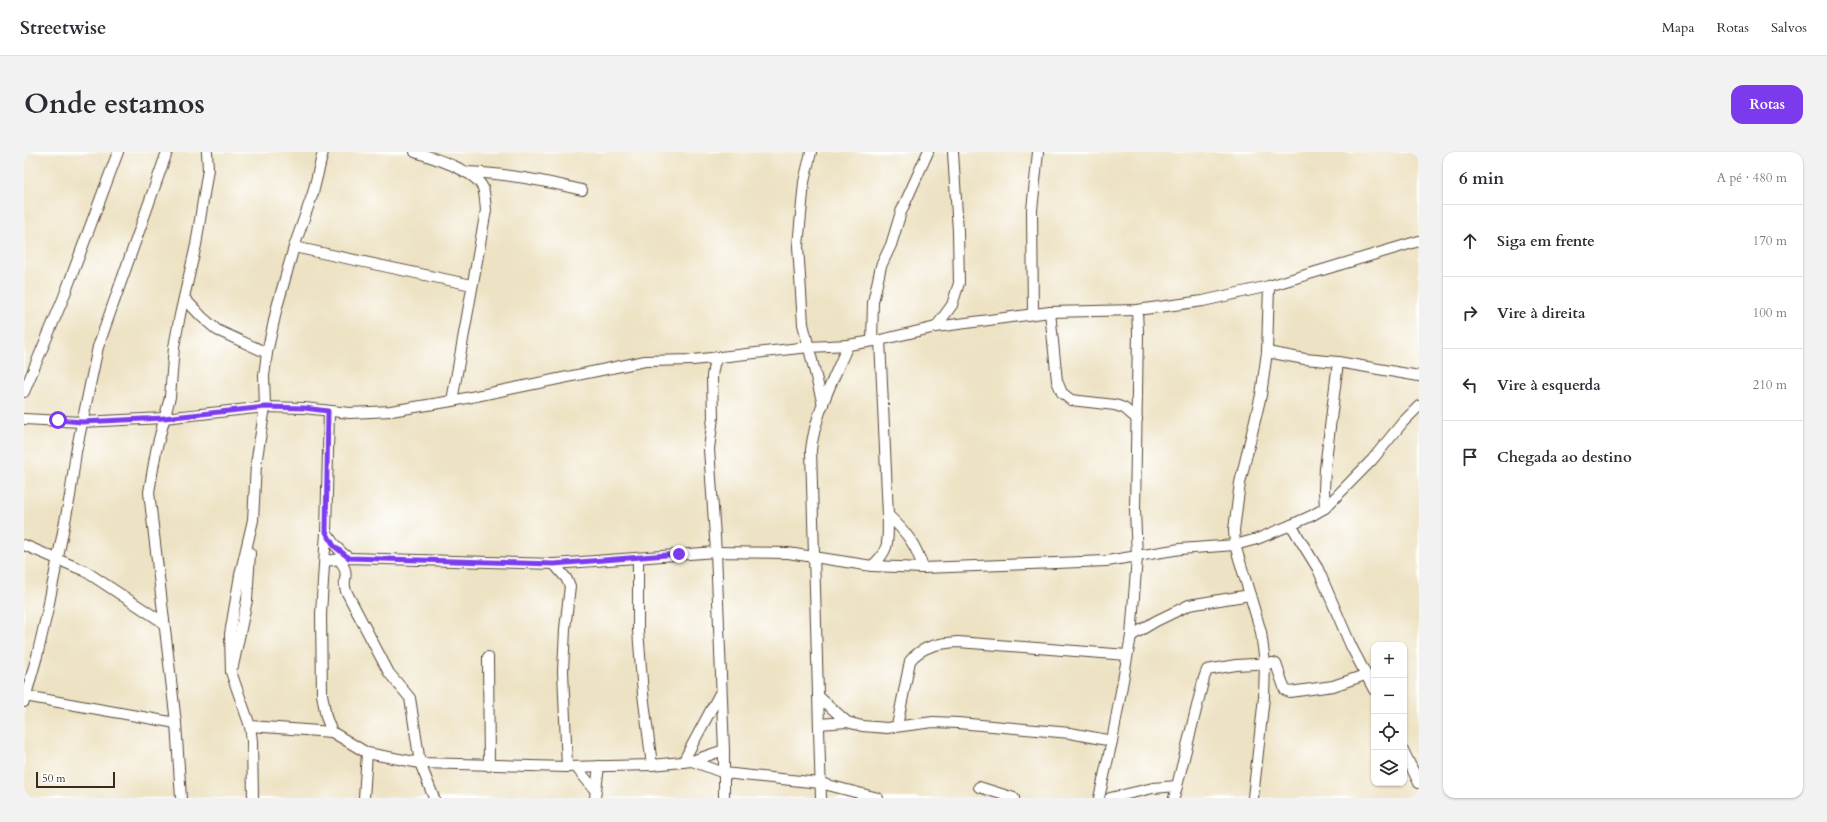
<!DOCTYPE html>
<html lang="pt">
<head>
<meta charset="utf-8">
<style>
	body { margin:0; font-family:Cardo,serif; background:#f2f2f3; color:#2b2b33 }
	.controls { position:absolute; right:12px; bottom:12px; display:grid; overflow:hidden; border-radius:8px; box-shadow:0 1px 3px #0004 }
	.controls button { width:36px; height:36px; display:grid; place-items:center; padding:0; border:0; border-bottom:1px solid #e1e1e2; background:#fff; color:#2b2b33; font:20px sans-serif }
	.scale { position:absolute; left:12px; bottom:10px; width:79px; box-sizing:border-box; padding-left:4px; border:2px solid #3b2a1e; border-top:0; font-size:11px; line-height:14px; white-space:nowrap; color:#3b2a1e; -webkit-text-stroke:3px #fff; paint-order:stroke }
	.stop { position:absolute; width:12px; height:12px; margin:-9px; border:3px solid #7c3aed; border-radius:50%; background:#fff }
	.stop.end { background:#7c3aed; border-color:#fff; box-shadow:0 1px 4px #0008 }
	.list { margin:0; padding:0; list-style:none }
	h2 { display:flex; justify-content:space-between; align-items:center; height:52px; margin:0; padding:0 16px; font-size:17px }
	h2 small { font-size:13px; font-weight:400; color:#7c7c81 }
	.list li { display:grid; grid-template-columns:26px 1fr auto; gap:12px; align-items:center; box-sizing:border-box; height:72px; padding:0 16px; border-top:1px solid #e1e1e2 }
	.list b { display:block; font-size:15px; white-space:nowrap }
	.list em { font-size:13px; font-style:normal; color:#7c7c81 }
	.icon { flex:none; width:22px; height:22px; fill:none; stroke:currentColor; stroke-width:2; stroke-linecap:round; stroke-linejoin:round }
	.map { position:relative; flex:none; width:1395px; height:646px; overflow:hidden; border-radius:12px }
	header { display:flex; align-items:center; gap:24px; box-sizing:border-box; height:56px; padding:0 20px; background:#fff; border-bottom:1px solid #e1e1e2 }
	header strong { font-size:19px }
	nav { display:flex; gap:22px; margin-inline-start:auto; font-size:14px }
	.intro { display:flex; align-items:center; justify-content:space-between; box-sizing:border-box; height:96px; padding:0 24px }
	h1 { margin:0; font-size:28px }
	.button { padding:10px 18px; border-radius:12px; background:#7c3aed; color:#fff; font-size:14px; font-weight:700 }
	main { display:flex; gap:24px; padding:0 24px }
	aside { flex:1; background:#fff; border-radius:12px; box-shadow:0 1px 3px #0004 }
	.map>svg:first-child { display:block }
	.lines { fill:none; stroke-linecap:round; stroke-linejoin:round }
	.street-casing { stroke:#564637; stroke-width:12 }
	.street { stroke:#fff; stroke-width:10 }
	.route { stroke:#7c3aed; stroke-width:5 }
</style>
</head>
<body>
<header>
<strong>Streetwise</strong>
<nav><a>Mapa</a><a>Rotas</a><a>Salvos</a></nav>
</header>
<div class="intro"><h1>Onde estamos</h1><a class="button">Rotas</a></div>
<main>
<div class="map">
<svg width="1395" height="646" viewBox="0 0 1395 646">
	<rect width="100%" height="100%" fill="#fff"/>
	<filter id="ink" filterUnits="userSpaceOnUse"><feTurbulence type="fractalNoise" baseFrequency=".025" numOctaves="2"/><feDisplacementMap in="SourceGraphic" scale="8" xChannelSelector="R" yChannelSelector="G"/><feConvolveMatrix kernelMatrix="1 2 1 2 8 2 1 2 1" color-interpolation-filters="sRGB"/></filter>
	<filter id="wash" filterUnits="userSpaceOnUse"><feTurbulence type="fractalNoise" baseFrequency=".012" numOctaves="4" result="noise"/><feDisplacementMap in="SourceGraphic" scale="16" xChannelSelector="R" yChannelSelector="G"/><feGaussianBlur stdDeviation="0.9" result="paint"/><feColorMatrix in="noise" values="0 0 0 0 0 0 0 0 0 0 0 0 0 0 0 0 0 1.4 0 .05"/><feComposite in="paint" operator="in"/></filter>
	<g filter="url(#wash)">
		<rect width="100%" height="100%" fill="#ede2c3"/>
	</g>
	<g filter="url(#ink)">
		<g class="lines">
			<defs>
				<g id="street">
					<path d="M391 0C409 6 451 18 459 36 461 42 461 51 462 58L428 249"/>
					<polyline points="787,0 780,30 774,94 779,172 799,253"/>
					<path d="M440 20C481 21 518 28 558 38"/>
					<polyline points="270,95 448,133"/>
					<polyline points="160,146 178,165 193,178 243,201"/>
					<polyline points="1026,160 1033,229 1038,241 1047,248 1091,253 1100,256 1113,267"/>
					<polyline points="1009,162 1008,58 1014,0"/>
					<polyline points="912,175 928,153 935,131 934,79 929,0"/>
					<polyline points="848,189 849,150 857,114 867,93 877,60 904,0"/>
					<polyline points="1243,200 1281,207 1314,210 1395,224"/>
					<polyline points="694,205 690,212 688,224 689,265 685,297 692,400 700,598 700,646"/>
					<polyline points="0,240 39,147 94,0"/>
					<polyline points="305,259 302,380 297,462 298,542 302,565 308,580"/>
					<polyline points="0,267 58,270 140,266 241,255 280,256 326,261 367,259 428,249 621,209 669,208 785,195 824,193 856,188 912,175 1026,160 1113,158 1179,149 1245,134 1395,89"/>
					<polyline points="1301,356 1300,338 1301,316 1314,210"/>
					<path d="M864 363C882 380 892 392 899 416"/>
					<polyline points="1267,373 1294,417 1327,494 1350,538"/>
					<path d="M302 380C309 391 314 399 325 406"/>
					<polyline points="0,393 61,419 140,471"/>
					<polyline points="614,406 614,478 619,542 628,613"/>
					<path d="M315 407C328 425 317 426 322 439L365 521 386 546 396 611 410 646"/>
					<polyline points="301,409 325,406 530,412 692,400 764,401 848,414 899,416 1083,409 1156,397 1211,393 1233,387 1267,373 1287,364 1301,356 1348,308 1379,270 1395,254"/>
					<polyline points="530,412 542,426 546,434 541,477 539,519 543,615"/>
					<path d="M848 414C868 396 863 387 864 363L856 188"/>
					<polyline points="1107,484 1132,469 1165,453 1226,443"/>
					<polyline points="464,505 465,614"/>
					<polyline points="209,514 223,448 226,401"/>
					<polyline points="1,544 152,571"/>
					<polyline points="794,544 823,570"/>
					<polyline points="0,550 13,504 23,461 46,344 52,300 74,195 143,0"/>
					<polyline points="795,572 823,570 838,574 863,576 909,570 934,571 1046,581 1088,589"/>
					<polyline points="226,574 308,580 343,601 396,611 543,615 628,613 668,609 700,598"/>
					<path d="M873 574 886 509C897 494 916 491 934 490L1103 503"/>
					<polyline points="1380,600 1395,631"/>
					<polyline points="668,609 700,621 796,631 854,646"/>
					<polyline points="659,610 696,541"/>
					<polyline points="552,615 571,638"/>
					<polyline points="955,635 990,646"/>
					<polyline points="157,646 152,571 125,340 132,299 146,245 150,195 156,163 172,93 184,17 183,0"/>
					<polyline points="229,646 228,589 226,574 207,520 206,482 216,423 229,368 232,312 241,255 240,224 243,201 253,155 270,95 289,41 299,0"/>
					<polyline points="340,646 343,601"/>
					<polyline points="571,646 575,614"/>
					<path d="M797 646 787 298C791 262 810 226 824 193"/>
					<polyline points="1075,646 1088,589 1107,484 1113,405 1111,358 1114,180 1113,158"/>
					<polyline points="1086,646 1129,636 1153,634"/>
					<polyline points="1150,646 1180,526 1183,518 1212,513 1249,511 1252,512 1261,538 1266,540 1309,534 1341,523"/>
					<polyline points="1229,646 1240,545 1241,511 1237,480 1211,393 1210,378 1216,331 1237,243 1243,200 1245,134"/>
				</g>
			</defs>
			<use href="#street" class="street-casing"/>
			<use href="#street" class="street"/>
		</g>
	</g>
	<g class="lines" filter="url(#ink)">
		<polyline class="route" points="34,268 58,270 140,266 241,255 280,256 304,259 302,380 310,394 325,406 530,412 655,402"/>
	</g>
</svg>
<div class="controls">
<button>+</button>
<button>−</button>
<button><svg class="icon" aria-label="locate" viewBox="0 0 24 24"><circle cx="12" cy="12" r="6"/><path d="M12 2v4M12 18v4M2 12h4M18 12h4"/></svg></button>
<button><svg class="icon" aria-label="layers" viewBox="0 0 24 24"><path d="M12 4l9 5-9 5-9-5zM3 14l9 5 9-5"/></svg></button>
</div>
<div class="scale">50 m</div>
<div class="stop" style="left:34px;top:268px"></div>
<div class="stop end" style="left:655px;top:402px"></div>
</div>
<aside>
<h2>6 min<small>A pé · 480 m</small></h2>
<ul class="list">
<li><svg class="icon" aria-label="ahead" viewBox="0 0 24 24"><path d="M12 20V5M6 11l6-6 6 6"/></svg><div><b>Siga em frente</b></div><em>170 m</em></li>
<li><svg class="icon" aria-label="right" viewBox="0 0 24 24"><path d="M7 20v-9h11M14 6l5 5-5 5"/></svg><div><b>Vire à direita</b></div><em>100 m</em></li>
<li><svg class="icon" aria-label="left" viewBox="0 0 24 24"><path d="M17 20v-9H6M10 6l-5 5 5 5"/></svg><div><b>Vire à esquerda</b></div><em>210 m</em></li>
<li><svg class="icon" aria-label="arrive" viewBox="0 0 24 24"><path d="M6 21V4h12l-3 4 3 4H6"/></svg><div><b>Chegada ao destino</b></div></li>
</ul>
</aside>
</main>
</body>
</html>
